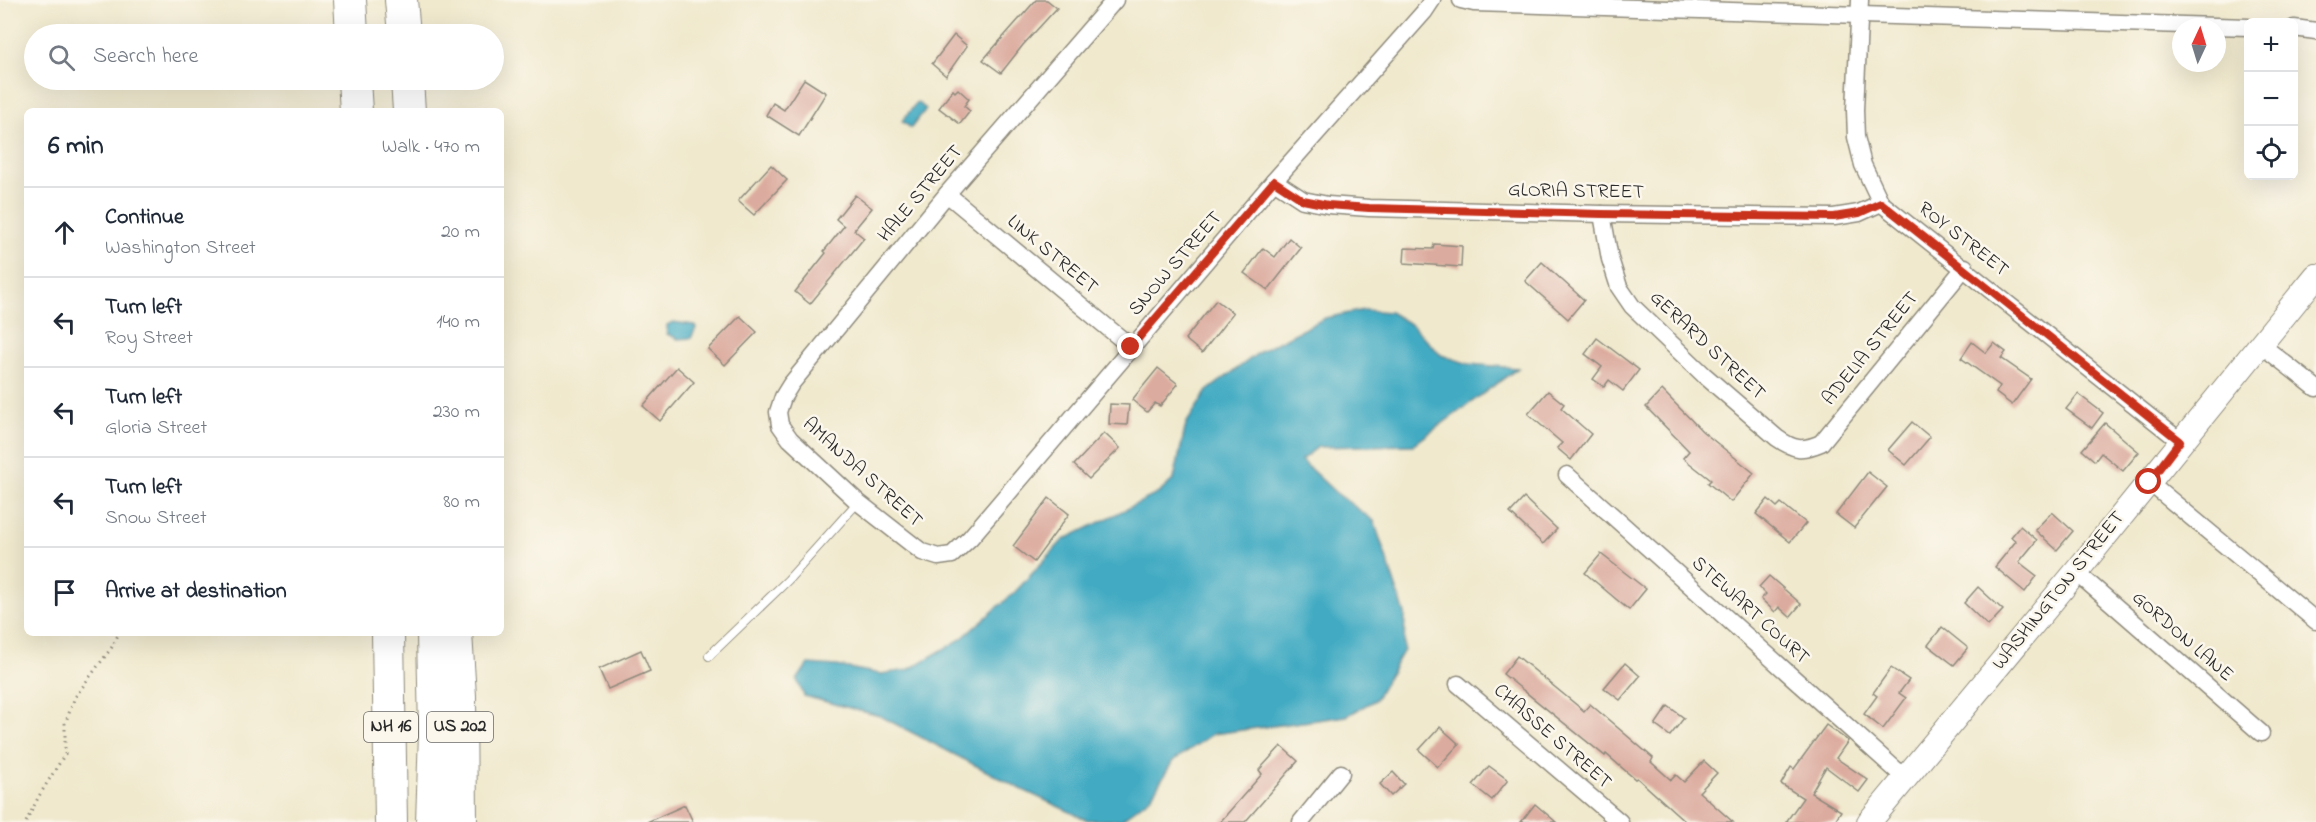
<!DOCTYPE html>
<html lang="en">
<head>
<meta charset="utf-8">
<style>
	body { margin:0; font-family:"Indie Flower",sans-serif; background:#f6f6f7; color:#1f2937 }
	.controls { position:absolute; right:18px; top:18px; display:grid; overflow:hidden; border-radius:9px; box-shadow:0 6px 24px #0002 }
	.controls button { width:54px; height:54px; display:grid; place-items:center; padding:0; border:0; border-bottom:2px solid #e0e1e3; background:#fff; color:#1f2937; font:30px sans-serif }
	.compass { position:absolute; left:2172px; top:18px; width:54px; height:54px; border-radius:50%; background:#fff; box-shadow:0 6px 24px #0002; rotate:4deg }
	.stop { position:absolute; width:18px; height:18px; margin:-14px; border:4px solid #c8321e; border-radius:50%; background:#fff }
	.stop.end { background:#c8321e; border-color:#fff; box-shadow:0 2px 6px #0008 }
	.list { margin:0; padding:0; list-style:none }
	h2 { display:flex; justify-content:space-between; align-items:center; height:78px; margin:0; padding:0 24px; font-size:26px }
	h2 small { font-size:20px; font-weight:400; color:#747a83 }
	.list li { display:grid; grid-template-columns:39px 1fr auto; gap:18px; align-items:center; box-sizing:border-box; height:90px; padding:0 24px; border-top:2px solid #e0e1e3 }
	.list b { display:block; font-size:22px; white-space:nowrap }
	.list p { margin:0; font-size:20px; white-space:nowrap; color:#747a83 }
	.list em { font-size:20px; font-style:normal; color:#747a83 }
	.icon { flex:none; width:33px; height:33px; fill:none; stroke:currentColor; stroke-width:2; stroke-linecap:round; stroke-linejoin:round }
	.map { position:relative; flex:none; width:2316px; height:822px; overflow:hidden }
	.search { position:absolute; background:#fff; box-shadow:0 6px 24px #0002; left:24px; top:24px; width:480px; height:66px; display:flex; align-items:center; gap:15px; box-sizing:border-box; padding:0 21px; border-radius:33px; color:#747a83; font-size:22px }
	.panel { position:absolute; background:#fff; box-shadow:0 6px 24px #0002; left:24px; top:108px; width:480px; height:528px; border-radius:9px }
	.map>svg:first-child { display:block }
	.water { fill:#43abc3; stroke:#376b77; stroke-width:1.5 }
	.building { fill:#dcab9f }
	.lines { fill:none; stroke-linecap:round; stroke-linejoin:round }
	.lane-casing { stroke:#8e8a7c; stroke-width:10 }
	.street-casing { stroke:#8e8a7c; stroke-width:19 }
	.secondary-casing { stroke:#8e8a7c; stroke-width:26 }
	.highway-casing { stroke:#8e8a7c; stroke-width:34 }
	.path { stroke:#8e8a7c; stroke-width:3; stroke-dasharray:1.5 4.5; stroke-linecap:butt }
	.lane { stroke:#fff; stroke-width:8 }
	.street { stroke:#fff; stroke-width:16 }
	.secondary { stroke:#fff; stroke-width:24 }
	.highway { stroke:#fff; stroke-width:32 }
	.route { stroke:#c8321e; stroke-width:8 }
	.labels { text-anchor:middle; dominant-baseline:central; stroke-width:5; stroke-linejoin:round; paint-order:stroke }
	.shield { fill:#fbf7ec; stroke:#696865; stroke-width:1.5 }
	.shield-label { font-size:18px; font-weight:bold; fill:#2b2b2b }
	.street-label { font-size:20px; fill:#2b2b2b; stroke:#fbf7ec }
</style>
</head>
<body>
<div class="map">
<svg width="2316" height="822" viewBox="0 0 2316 822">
	<rect width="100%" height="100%" fill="#fbf7ec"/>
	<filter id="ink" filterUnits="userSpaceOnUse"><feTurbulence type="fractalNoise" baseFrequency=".0167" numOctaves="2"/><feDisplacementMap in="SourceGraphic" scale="12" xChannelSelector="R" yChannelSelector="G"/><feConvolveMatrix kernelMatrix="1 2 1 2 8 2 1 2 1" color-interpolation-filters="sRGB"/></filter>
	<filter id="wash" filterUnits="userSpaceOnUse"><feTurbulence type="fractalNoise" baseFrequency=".008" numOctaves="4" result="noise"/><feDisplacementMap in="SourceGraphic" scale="24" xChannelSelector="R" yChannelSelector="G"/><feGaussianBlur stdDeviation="1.35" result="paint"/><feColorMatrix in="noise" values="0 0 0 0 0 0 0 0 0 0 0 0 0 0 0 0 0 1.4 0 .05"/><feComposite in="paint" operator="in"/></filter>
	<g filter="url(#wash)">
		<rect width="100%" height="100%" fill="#f0e9ce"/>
		<g class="water">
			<polygon points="917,102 926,109 911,128 902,121"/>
			<polygon points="1364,310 1390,312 1412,325 1441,355 1469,364 1518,368 1413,445 1318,447 1301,460 1335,492 1374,521 1405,614 1404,650 1375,700 1347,716 1213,734 1173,761 1151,797 1121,820 1087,820 1023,790 880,716 804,696 797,680 808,664 837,666 881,674 908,670 961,639 1015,592 1063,540 1159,493 1174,479 1186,424 1207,391 1261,351 1325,318"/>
			<polygon points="673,322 694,325 696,328 691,338 678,339 667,334 667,325"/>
		</g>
		<g id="blocks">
			<g class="building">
				<polygon points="1036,0 1047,0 1057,8 1023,45 1001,73 983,60"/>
				<polygon points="954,35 967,46 946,76 932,64"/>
				<polygon points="804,79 826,93 799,136 766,115 773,103 784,110"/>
				<polygon points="958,89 969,99 964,106 970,111 960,124 939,108 953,90 955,92"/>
				<polygon points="771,165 787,180 754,215 738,201"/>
				<polygon points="855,195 872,208 854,230 864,238 810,304 795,292 826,253 824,251 844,226 836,219"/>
				<polygon points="1289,238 1301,248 1268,290 1244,273 1263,248 1275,257"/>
				<polygon points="1434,244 1462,246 1461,267 1404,263 1405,248 1433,249"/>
				<polygon points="1542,262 1584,300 1568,319 1525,281"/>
				<polygon points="1216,300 1233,313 1202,353 1185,339"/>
				<polygon points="740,316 757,332 725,365 708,349"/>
				<polygon points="1597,338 1639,370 1623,391 1609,380 1604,387 1593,379 1602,367 1585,354"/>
				<polygon points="1972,342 1986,353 1994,343 2006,352 2001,358 2031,379 2012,405 1996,393 2000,386 1961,358"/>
				<polygon points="677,367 694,382 660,421 643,406"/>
				<polygon points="1158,368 1178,384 1160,406 1155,403 1147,412 1132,400"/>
				<polygon points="1662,390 1702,431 1754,473 1731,502 1708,483 1711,480 1683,458 1689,451 1646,407"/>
				<polygon points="1548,391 1564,404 1561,408 1591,434 1571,460 1557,448 1562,443 1528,414"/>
				<polygon points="2078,394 2103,413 2092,428 2066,409"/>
				<polygon points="1110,404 1129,405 1127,425 1109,424"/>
				<polygon points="1912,422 1930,437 1906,465 1888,450"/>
				<polygon points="2105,423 2139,452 2123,471 2101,453 2095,461 2082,450"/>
				<polygon points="1104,433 1120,448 1089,479 1074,465"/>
				<polygon points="1868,472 1887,487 1854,528 1836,514"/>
				<polygon points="1049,498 1069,514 1034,562 1013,546"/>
				<polygon points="1524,498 1557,529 1543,544 1510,513"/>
				<polygon points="1768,499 1777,507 1781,503 1806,523 1790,542 1756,514"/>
				<polygon points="2052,512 2073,531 2057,550 2035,530"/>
				<polygon points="2020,526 2037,540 2019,562 2037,576 2025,592 1995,567 2016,541 2011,537"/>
				<polygon points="1601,554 1646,589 1629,610 1585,573"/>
				<polygon points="1769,576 1801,604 1790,617 1779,607 1775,612 1761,599 1766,594 1759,587"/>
				<polygon points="1978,587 2003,610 1988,626 1964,603"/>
				<polygon points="1942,627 1968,648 1954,665 1928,645"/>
				<polygon points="641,650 650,671 608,689 599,669"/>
				<polygon points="1517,656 1584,711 1590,704 1653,758 1651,762 1671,780 1676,775 1684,782 1704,761 1717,773 1699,792 1733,822 1686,822 1637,778 1635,779 1606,754 1605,756 1503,674"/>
				<polygon points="1625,663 1640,676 1620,700 1604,688"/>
				<polygon points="1891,668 1909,680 1899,693 1906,698 1883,729 1864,714 1877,696 1873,693"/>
				<polygon points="1668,706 1684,718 1670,736 1655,725"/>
				<polygon points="1826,725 1848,741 1836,758 1868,780 1859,792 1826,767 1811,793 1841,811 1834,822 1786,822 1803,798 1781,784 1791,767 1794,769"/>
				<polygon points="1440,727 1459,744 1438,767 1419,750"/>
				<polygon points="1281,746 1298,761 1245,822 1220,822 1262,774 1259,770"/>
				<polygon points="1489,766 1508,780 1492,800 1473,785"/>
				<polygon points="1393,772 1404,784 1391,796 1380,784"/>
				<polygon points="1535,804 1556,822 1521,822"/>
				<polygon points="685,805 693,822 647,822"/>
			</g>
		</g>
	</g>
	<g filter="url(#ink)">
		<use href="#blocks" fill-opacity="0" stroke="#8e8a7c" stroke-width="1.5"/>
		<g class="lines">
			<defs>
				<polyline id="lane" points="709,656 788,580 858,502"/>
				<g id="street">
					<polyline points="1115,0 947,194 791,384 783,397 778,412 780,425 790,439 858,502 922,552 938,557 952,555 970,538 1274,181 1424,12 1432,0"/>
					<polyline points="1461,0 1474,3 2248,27"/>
					<polyline points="1860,0 1855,110 1856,137 1863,165 1881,203 2180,441"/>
					<polyline points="2294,28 2316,31"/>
					<polyline points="1274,181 1303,200 1328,205 1369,208 1602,214 1834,217 1859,213 1881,203"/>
					<polyline points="947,194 1131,347"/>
					<path d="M1602 214 1610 259 1619 287 1632 306 1704 375 1777 438C1794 450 1802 451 1821 443L1965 267"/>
					<polyline points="2260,344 2316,388"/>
					<polyline points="1567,475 1905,778"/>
					<polyline points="2149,482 2316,621"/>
					<polyline points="2076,572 2261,733"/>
					<polyline points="1458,684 1620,822"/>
					<polyline points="1301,822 1341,773"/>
				</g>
				<polyline id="secondary" points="1869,822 2076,572 2316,276"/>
				<g id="highway">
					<polyline points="350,0 352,34"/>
					<polyline points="401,0 404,34"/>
					<polyline points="354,80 356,111"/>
					<polyline points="407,80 409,111"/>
					<polyline points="388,633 391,822"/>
					<polyline points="456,633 460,696 461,822"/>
					<polyline points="432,822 435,733 433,633"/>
				</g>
			</defs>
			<use href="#lane" class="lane-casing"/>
			<use href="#street" class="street-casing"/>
			<use href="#secondary" class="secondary-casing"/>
			<use href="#highway" class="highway-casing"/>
			<polyline class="path" points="26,822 39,796 65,754 65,724 75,697 112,647 119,633"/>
			<use href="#lane" class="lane"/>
			<use href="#street" class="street"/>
			<use href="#secondary" class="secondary"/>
			<use href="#highway" class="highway"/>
		</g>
	</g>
	<g class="lines" filter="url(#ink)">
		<polyline class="route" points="1131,347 1274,181 1303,200 1328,205 1369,208 1602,214 1834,217 1859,213 1881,203 2180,441 2149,482"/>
	</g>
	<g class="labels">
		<g class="shield">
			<rect x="364" y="712" width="54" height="30" rx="4.5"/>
			<rect x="427" y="712" width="66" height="30" rx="4.5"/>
		</g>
		<g class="shield-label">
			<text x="391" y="727">NH 16</text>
			<text x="460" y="727">US 202</text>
		</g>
		<g class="street-label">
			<text transform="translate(1576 192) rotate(1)">GLORIA STREET</text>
			<text transform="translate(921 194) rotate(-50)">HALE STREET</text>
			<text transform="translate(1963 240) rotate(38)">ROY STREET</text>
			<text transform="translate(1052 255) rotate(40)">LINK STREET</text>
			<text transform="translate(1176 264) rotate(-49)">SNOW STREET</text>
			<text transform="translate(1707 346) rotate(43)">GERARD STREET</text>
			<text transform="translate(1871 349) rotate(-51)">ADELIA STREET</text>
			<text transform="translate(862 473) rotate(42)">AMANDA STREET</text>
			<text transform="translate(2059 591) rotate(-51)">WASHINGTON STREET</text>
			<text transform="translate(1750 611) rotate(42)">STEWART COURT</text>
			<text transform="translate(2182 637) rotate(41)">GORDON LANE</text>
			<text transform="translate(1552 737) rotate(41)">CHASSE STREET</text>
		</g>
	</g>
</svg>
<div class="controls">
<button>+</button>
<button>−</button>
<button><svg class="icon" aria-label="locate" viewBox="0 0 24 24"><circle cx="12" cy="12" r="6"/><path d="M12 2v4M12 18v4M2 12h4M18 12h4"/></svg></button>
</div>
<svg class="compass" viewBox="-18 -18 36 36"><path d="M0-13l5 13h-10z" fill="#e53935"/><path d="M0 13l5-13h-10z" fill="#747a83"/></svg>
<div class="stop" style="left:2149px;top:482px"></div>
<div class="stop end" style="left:1131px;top:347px"></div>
<div class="search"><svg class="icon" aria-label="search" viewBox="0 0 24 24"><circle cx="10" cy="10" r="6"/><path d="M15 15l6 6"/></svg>Search here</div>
<section class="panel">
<h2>6 min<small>Walk · 470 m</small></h2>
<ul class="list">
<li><svg class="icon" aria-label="ahead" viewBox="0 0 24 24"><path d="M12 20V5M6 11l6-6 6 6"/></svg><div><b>Continue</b><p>Washington Street</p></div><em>20 m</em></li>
<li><svg class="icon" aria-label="left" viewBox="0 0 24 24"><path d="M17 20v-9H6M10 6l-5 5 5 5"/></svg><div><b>Turn left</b><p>Roy Street</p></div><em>140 m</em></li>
<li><svg class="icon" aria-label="left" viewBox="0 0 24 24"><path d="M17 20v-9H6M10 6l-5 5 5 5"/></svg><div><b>Turn left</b><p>Gloria Street</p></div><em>230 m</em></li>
<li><svg class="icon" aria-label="left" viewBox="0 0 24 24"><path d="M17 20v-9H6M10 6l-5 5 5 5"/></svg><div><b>Turn left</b><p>Snow Street</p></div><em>80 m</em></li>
<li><svg class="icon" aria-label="arrive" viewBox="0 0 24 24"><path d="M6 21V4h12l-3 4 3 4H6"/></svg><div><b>Arrive at destination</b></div></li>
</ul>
</section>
</div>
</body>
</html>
